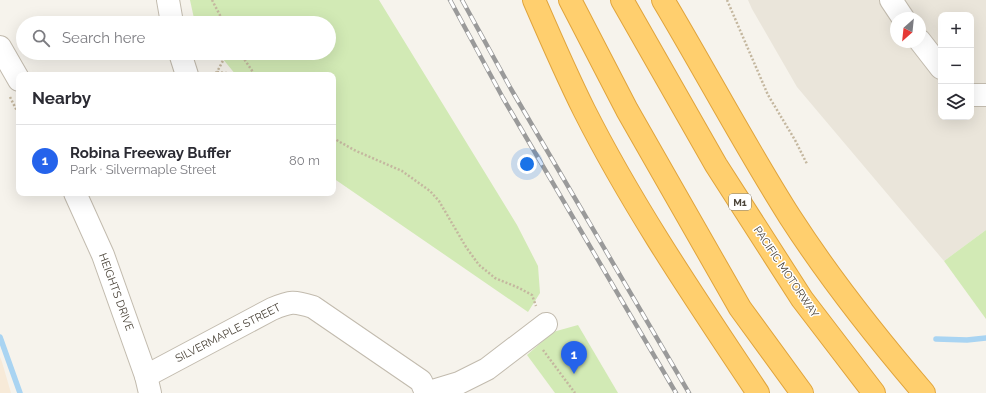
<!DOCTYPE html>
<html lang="en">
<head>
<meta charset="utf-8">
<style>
	body { margin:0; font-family:Raleway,sans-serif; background:#f7f7f7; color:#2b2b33 }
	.controls { position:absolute; right:12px; top:12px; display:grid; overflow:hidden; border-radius:8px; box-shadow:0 4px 16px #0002 }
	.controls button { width:36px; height:36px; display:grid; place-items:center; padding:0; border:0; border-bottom:1px solid #e1e1e2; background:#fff; color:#2b2b33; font:20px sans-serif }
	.compass { position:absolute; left:890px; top:12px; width:36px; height:36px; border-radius:50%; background:#fff; box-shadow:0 4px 16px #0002; rotate:207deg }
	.you { position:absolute; left:527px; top:164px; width:14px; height:14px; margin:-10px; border:3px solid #fff; border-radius:50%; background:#1a73e8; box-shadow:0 0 0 6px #1a73e833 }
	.badge { display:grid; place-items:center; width:26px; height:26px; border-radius:50%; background:#2563eb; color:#fff; font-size:13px; font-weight:700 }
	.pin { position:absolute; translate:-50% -33px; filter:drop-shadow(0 1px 2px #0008) }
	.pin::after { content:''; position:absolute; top:21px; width:14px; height:12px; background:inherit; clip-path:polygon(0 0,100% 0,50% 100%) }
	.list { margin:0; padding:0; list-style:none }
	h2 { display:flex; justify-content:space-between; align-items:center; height:52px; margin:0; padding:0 16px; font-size:17px }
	h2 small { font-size:13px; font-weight:400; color:#7c7c81 }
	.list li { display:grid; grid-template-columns:26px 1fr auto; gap:12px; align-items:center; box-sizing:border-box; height:72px; padding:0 16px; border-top:1px solid #e1e1e2 }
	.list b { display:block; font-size:15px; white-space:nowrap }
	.list p { margin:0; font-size:13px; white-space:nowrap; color:#7c7c81 }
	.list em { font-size:13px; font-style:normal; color:#7c7c81 }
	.icon { flex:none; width:22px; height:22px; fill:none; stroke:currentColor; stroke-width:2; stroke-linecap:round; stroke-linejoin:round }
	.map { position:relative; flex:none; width:986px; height:393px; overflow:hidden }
	.search { position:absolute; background:#fff; box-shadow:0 4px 16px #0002; left:16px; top:16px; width:320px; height:44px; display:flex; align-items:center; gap:10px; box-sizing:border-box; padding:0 14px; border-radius:22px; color:#7c7c81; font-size:15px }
	.panel { position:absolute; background:#fff; box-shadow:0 4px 16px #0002; left:16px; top:72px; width:320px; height:124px; border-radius:8px }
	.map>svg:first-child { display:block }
	.residential { fill:#eae5da; fill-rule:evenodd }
	.commercial { fill:#f7ead8 }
	.green { fill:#d2eab5 }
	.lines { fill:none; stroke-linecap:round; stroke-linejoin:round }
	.stream { stroke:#a9d4f2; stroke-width:5.5 }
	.minor-casing { stroke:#c2bbae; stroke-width:24 }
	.highway-casing { stroke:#e0a43c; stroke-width:24 }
	.path { stroke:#c4b79f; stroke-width:2.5; stroke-dasharray:2 2; stroke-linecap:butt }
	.minor { stroke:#fff; stroke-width:22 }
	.highway { stroke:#ffcf6e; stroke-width:22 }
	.rail-casing { stroke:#9a9a9a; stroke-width:4.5 }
	.rail { stroke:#fff; stroke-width:3; stroke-dasharray:9; stroke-linecap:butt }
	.labels { text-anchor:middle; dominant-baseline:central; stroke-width:3; stroke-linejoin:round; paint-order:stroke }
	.shield { fill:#fff; stroke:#817c74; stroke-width:1 }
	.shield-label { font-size:10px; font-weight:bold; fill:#4b4439 }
	.street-label { font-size:11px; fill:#4b4439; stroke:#fff }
</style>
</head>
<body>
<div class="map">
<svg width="986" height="393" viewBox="0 0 986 393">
	<rect width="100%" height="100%" fill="#f6f3ec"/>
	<path class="residential" d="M748 0H986V230L944 261 797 87 752 9ZM941 15H971V117H941ZM896 18H920V42H896Z"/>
	<polygon class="commercial" points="0,357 2,362 11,393 0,393"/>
	<g class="green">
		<polygon points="190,0 379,0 517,225 538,266 540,293 528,312 333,178 333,75 236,75 218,53 329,53 329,23 195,23"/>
		<polygon points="986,230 986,319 944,261"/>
		<polygon points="578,325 618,393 555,393 527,355 553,332"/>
	</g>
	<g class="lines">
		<g class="stream">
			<polyline points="0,337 20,393"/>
			<polyline points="936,339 967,340 986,338"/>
		</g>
		<defs>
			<g id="minor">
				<polyline points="168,0 172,23"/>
				<polyline points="891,0 903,18"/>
				<polyline points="920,41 941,68"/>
				<polyline points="0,47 19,80"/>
				<polyline points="180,53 187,75"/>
				<polyline points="971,95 986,95"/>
				<polyline points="75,193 103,255 146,376 150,393"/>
				<path d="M146 376 272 309C291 301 294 301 313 307L421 381 426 393"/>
				<polyline points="426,393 459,383 487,369 546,324"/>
			</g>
			<g id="highway">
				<path d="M534 0C550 37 566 74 584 110 634 209 697 301 758 393"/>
				<polyline points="570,0 627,110 740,308 802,393"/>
				<polyline points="622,0 716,165 802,299 874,393"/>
				<path d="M663 0C706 72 745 146 790 217 830 279 876 337 924 393"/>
			</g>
		</defs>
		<use href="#minor" class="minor-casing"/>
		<use href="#highway" class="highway-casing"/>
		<g class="path">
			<polyline points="212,0 224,23"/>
			<polyline points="727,0 768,95 795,140 807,164"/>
			<polyline points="240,53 255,75"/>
			<polyline points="217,72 244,75"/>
			<polyline points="208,75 217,72 227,53"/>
			<polyline points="10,97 19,115"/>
			<polyline points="333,138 354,150 402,171 430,191 439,201 466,247 479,265 495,278 519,288 532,295 536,306"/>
			<polyline points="543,350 575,393"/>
		</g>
		<use href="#minor" class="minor"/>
		<use href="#highway" class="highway"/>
		<defs>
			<g id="rail">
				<polyline points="450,0 503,98 676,393"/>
				<polyline points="462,0 511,89 689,393"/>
			</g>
		</defs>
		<use href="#rail" class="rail-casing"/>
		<use href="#rail" class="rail"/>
	</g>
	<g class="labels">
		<rect class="shield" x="729" y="194" width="22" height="16" rx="3"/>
		<g class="shield-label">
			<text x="740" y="202">M1</text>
		</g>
		<g class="street-label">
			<text transform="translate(786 272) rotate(56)">PACIFIC MOTORWAY</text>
			<text transform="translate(116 292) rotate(70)">HEIGHTS DRIVE</text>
			<text transform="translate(228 333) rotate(-27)">SILVERMAPLE STREET</text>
		</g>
	</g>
</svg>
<div class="controls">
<button>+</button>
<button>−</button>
<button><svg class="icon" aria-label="layers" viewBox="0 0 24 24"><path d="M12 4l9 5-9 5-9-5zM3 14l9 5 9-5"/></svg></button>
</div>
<svg class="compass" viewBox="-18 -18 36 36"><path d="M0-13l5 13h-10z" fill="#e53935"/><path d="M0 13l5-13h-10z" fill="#7c7c81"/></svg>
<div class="you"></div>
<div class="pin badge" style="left:574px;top:374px">1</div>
<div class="search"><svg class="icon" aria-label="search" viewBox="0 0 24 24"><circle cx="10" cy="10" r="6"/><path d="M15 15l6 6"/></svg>Search here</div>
<section class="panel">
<h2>Nearby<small></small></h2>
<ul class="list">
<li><span class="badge">1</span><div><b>Robina Freeway Buffer</b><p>Park · Silvermaple Street</p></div><em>80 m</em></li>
</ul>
</section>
</div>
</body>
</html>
